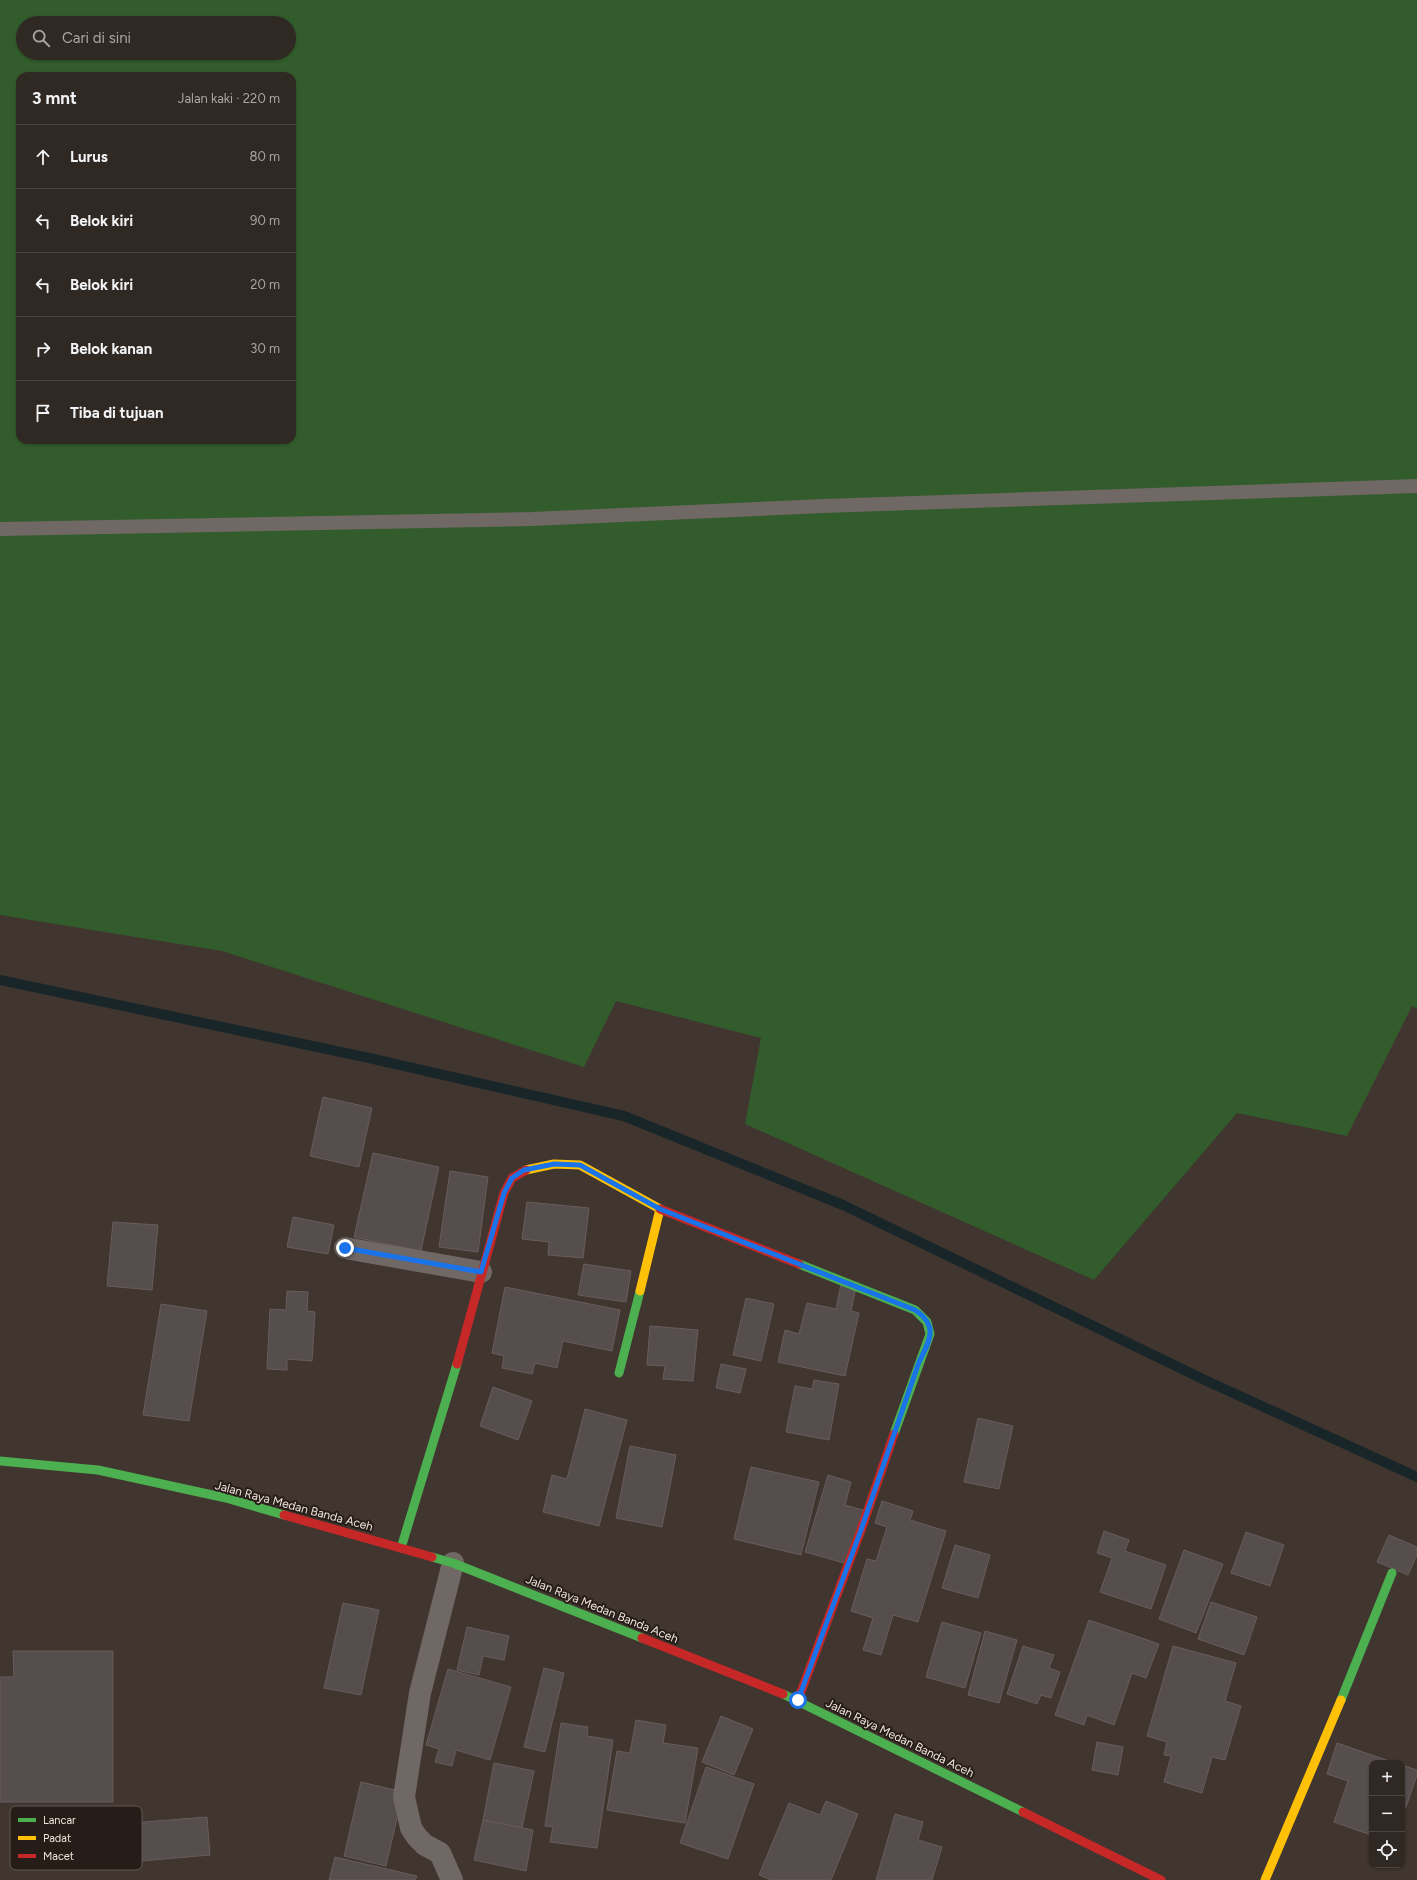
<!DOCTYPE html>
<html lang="id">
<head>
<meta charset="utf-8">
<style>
	body { margin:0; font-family:Figtree,sans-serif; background:#38302b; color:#f1f3f6 }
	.controls { position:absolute; right:12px; bottom:12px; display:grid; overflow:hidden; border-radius:8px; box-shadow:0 1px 3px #0004 }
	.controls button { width:36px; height:36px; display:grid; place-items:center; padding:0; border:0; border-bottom:1px solid #4b4441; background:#302823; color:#f1f3f6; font:20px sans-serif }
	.stop { position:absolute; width:12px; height:12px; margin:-9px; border:3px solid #1a73e8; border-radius:50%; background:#fff }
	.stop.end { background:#1a73e8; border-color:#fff; box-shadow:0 1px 4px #0008 }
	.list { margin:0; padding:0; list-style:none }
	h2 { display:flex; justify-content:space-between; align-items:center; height:52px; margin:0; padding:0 16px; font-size:17px }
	h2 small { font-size:13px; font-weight:400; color:#a8a6a6 }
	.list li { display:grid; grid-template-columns:26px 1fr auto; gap:12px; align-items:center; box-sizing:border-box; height:64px; padding:0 16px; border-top:1px solid #4b4441 }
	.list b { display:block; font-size:15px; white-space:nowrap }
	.list em { font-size:13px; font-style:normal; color:#a8a6a6 }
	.icon { flex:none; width:22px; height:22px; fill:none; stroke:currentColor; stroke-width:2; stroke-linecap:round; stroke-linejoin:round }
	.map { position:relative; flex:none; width:1417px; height:1880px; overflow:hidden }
	.search { position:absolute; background:#302823; box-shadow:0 1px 3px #0004; left:16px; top:16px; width:280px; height:44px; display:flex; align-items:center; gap:10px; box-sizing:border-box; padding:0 14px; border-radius:22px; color:#a8a6a6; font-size:15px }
	.panel { position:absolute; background:#302823; box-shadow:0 1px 3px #0004; left:16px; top:72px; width:280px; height:372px; border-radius:12px }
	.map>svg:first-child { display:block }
	.green { fill:#325c2b; fill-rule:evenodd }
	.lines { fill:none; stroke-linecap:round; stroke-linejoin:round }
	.stream { stroke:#18262a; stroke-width:10 }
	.building { fill:#564d4d; stroke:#675d5d }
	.lane { stroke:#706864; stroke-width:14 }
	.street { stroke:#706864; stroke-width:22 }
	.fast { stroke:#4caf50; stroke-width:9 }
	.slow { stroke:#ffc107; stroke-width:9 }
	.jam { stroke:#c62828; stroke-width:9 }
	.route { stroke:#1a73e8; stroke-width:5 }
	.labels { text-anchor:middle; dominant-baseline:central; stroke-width:4; stroke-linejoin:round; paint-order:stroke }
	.street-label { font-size:12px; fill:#f1e4dd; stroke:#261d18 }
	.key { fill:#261d18; stroke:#635953; stroke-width:1 }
	.key-label { font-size:11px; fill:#f1e4dd }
</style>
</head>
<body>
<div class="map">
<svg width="1417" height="1880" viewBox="0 0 1417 1880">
	<rect width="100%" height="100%" fill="#40352f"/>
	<path class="green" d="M0 0H1417V1009L1412 1006 1347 1136 1237 1113 1094 1280 745 1124 761 1038 616 1001 584 1067 222 951 0 915ZM23 23H289V53H23ZM20 76H292V440H20Z"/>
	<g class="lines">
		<polyline class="stream" points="0,980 369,1058 624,1116 843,1205 1209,1382 1417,1477"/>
	</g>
	<g class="building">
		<polygon points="323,1097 372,1108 359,1167 310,1156"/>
		<polygon points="373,1153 439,1167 421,1251 354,1237"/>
		<polygon points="450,1171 488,1177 478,1252 439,1247"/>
		<polygon points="527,1202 589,1208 583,1258 548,1255 549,1242 522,1239"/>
		<polygon points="293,1217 334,1225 328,1254 287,1247"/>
		<polygon points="113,1222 158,1225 152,1290 107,1286"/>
		<polygon points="584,1264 631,1271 626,1302 578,1295"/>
		<polygon points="841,1284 856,1288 851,1311 859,1313 845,1376 778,1362 785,1330 799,1334 807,1303 836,1309"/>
		<polygon points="505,1287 620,1310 612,1351 563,1341 557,1368 535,1363 532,1374 502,1368 504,1356 492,1353"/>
		<polygon points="287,1291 308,1292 307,1311 315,1312 312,1361 287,1359 287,1370 267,1369 270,1309 286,1310"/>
		<polygon points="746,1298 774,1304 761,1361 733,1355"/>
		<polygon points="161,1304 207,1311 189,1421 143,1415"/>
		<polygon points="650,1326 698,1330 693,1381 663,1379 665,1366 647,1365"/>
		<polygon points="721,1364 746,1369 740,1393 716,1388"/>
		<polygon points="814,1380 839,1384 829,1440 786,1432 795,1386 812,1389"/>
		<polygon points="493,1387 532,1401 518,1440 480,1426"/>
		<polygon points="585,1409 627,1420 599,1526 543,1512 552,1475 567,1479"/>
		<polygon points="978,1418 1013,1426 999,1489 964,1482"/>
		<polygon points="630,1446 676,1455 662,1527 616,1518"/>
		<polygon points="751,1467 819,1482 801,1555 734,1539"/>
		<polygon points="828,1475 851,1482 845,1505 863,1510 848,1564 805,1552"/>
		<polygon points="882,1501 913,1511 910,1520 946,1531 918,1622 893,1615 881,1655 863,1650 873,1618 851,1611 867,1559 876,1561 887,1527 875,1523"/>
		<polygon points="1104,1531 1129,1540 1125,1551 1166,1565 1151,1609 1100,1592 1112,1558 1097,1553"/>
		<polygon points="1246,1532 1284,1545 1270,1586 1231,1573"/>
		<polygon points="1389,1535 1417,1547 1417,1555 1408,1575 1377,1562"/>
		<polygon points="955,1545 990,1555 978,1598 942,1588"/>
		<polygon points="1184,1550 1223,1564 1196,1633 1159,1619"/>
		<polygon points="1211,1602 1257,1617 1244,1655 1198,1639"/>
		<polygon points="343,1603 379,1610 361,1695 324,1688"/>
		<polygon points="1089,1620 1159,1644 1146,1678 1132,1673 1114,1725 1087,1715 1084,1725 1055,1715"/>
		<polygon points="942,1622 981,1633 965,1688 926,1677"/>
		<polygon points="467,1627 509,1636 504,1660 483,1656 479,1675 457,1670"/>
		<polygon points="985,1631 1017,1640 999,1703 968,1695"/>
		<polygon points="1023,1646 1054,1655 1049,1668 1060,1672 1051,1698 1041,1695 1037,1704 1007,1694"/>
		<polygon points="1173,1646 1236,1663 1225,1701 1241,1706 1225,1760 1212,1757 1202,1793 1164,1782 1171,1756 1164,1755 1167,1742 1147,1736"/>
		<polygon points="13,1651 113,1651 113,1802 0,1802 0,1677 14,1677"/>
		<polygon points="544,1668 564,1673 545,1752 524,1747"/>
		<polygon points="448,1669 511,1687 490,1760 456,1750 452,1766 435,1762 439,1749 426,1745"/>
		<polygon points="721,1716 753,1729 734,1775 702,1762"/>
		<polygon points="636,1720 666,1725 663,1743 698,1748 685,1823 607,1810 617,1751 630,1753"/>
		<polygon points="561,1723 588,1727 587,1736 613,1740 597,1848 550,1842 553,1827 545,1826"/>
		<polygon points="1097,1742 1123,1747 1118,1775 1092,1770"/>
		<polygon points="1337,1743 1395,1763 1372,1763 1371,1835 1334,1822 1348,1781 1327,1774"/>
		<polygon points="494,1763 534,1771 522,1828 483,1820"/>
		<polygon points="1402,1765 1417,1770 1417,1775 1406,1807 1402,1806"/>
		<polygon points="706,1767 754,1784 728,1859 680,1843"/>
		<polygon points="361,1782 403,1792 386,1866 344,1856"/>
		<polygon points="826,1801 858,1814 831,1880 771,1880 759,1875 789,1803 820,1815"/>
		<polygon points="895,1814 923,1822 918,1840 942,1847 932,1880 876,1880"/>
		<polygon points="207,1817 210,1855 84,1866 81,1827"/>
		<polygon points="483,1820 533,1830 526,1871 474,1860"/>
		<polygon points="335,1857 417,1876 415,1880 329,1880"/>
	</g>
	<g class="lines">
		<polyline class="lane" points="0,529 532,519 823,506 1417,486"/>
		<g class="street">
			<polyline points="345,1248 481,1272"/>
			<polyline points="452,1880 440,1853 425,1845 417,1837 411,1828 404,1797 420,1693 453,1563"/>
		</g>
		<g class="fast">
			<polyline points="799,1264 915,1310 927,1322 930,1334 894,1434"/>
			<polyline points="619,1373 640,1291"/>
			<polyline points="0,1461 98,1470 226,1498 284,1515"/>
			<polyline points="401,1548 457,1364"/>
			<polyline points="432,1557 453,1563 642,1638"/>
			<polyline points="783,1694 1023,1812"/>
			<polyline points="1341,1700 1392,1573"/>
		</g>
		<g class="slow">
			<polyline points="526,1170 554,1164 580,1165 660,1209 640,1291"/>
			<polyline points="1265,1880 1341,1700"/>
		</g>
		<g class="jam">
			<polyline points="660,1209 799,1264"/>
			<polyline points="457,1364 504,1193 512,1178 526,1170"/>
			<polyline points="284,1515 432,1557"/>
			<polyline points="642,1638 783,1694"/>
			<polyline points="798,1700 861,1530 894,1434"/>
			<polyline points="1023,1812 1161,1880"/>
		</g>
	</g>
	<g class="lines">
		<path class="route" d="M345 1248 481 1272 504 1193 512 1178 524 1170 554 1164 580 1165 660 1209 915 1310C939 1326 930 1340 919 1362L861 1530 798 1700"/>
	</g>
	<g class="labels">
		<g class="street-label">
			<text transform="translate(294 1506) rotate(15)">Jalan Raya Medan Banda Aceh</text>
			<text transform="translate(602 1609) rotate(22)">Jalan Raya Medan Banda Aceh</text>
			<text transform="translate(900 1738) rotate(26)">Jalan Raya Medan Banda Aceh</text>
		</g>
	</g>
	<rect x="10" y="1806" width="132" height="64" rx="6" class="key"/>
	<rect x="18" y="1818" width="18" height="4" fill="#4caf50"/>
	<rect x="18" y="1836" width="18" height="4" fill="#ffc107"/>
	<rect x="18" y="1854" width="18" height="4" fill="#c62828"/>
	<g class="key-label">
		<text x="43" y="1824">Lancar</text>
		<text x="43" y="1842">Padat</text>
		<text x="43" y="1860">Macet</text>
	</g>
</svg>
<div class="controls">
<button>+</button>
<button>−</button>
<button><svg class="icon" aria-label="locate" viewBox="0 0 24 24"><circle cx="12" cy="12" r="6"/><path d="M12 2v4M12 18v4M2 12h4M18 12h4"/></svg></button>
</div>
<div class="stop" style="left:798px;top:1700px"></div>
<div class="stop end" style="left:345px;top:1248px"></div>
<div class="search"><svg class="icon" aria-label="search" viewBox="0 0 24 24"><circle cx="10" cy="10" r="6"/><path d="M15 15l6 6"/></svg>Cari di sini</div>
<section class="panel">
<h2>3 mnt<small>Jalan kaki · 220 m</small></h2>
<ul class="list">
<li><svg class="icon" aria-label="ahead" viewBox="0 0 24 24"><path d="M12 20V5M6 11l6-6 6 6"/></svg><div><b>Lurus</b></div><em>80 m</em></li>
<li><svg class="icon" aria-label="left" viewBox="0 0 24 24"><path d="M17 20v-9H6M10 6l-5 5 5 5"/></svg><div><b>Belok kiri</b></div><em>90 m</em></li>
<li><svg class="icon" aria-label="left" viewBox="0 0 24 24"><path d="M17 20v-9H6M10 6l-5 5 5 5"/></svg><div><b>Belok kiri</b></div><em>20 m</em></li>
<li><svg class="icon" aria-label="right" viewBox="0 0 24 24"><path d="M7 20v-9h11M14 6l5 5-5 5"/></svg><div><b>Belok kanan</b></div><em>30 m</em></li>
<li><svg class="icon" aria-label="arrive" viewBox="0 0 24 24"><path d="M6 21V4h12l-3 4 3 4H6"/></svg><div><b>Tiba di tujuan</b></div></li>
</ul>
</section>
</div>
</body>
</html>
